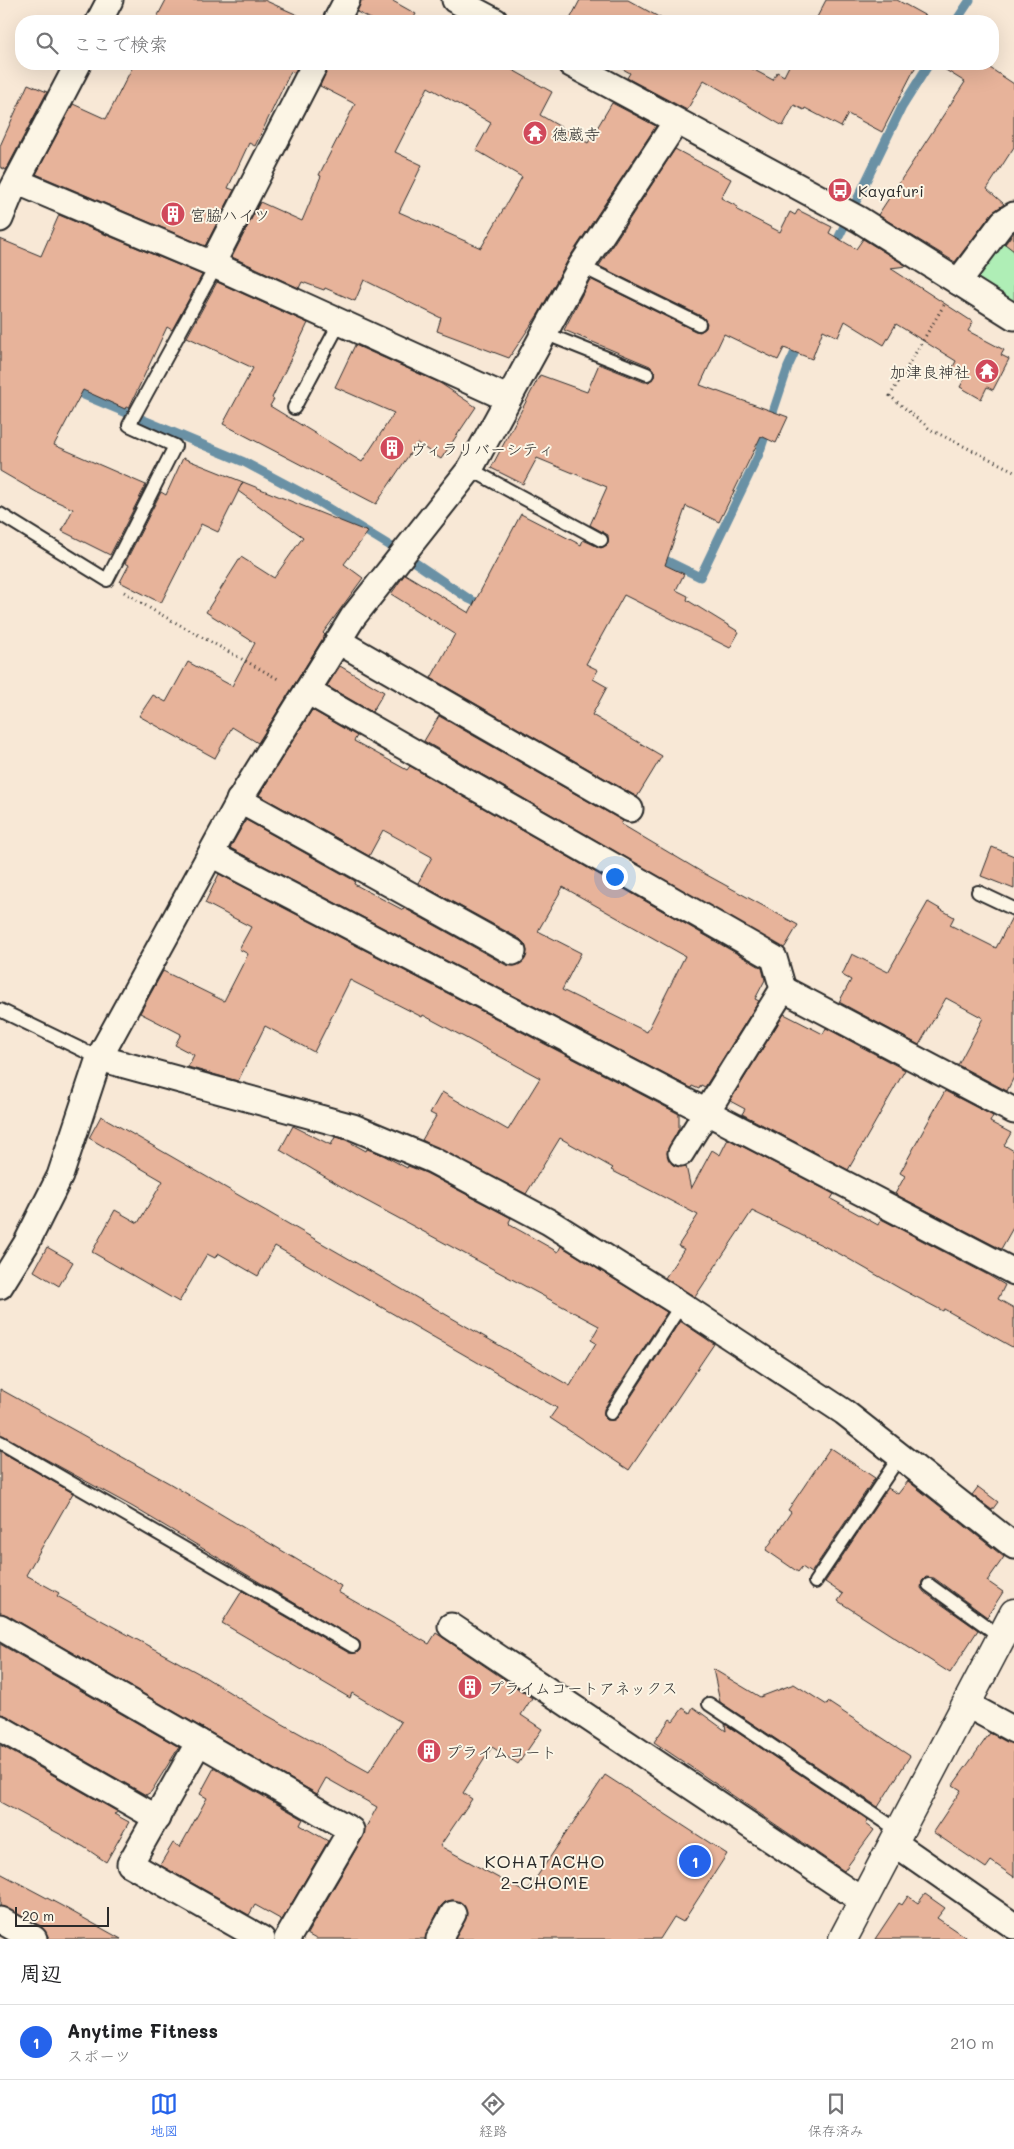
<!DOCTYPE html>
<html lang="ja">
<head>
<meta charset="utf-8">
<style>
	body { margin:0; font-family:Mali,"Klee One",sans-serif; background:#f6f6f6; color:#202124 }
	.scale { position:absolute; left:15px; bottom:12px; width:94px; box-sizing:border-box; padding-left:5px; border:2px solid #2b2b2b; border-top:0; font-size:14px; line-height:18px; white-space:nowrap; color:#2b2b2b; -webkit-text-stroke:4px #fcf5e5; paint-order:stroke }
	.you { position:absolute; left:614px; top:876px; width:18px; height:18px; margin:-12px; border:4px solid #fff; border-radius:50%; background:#1a73e8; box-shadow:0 0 0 8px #1a73e833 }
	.badge { display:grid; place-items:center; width:32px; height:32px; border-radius:50%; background:#2563eb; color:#fff; font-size:16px; font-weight:700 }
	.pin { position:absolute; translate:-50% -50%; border:2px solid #fff; box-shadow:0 1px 5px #0006 }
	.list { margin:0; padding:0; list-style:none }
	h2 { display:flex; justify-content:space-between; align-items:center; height:65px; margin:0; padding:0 20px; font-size:21px }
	h2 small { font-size:16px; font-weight:400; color:#757577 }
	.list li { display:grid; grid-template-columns:32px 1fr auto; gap:15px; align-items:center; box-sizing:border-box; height:75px; padding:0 20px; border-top:1px solid #e0e0e0 }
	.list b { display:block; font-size:19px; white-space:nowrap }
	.list p { margin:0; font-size:16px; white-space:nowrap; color:#757577 }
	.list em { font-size:16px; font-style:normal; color:#757577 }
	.icon { flex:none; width:28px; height:28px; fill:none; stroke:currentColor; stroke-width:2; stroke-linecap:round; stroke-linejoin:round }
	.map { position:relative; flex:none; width:1014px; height:1939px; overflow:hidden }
	.search { position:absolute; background:#fff; box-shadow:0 5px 20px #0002; left:15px; right:15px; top:15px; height:55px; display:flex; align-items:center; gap:12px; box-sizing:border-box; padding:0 18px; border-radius:20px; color:#757577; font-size:19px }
	.sheet { height:140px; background:#fff }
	nav { display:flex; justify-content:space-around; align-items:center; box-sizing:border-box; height:70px; border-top:1px solid #e0e0e0; background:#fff; font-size:14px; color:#757577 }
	nav a { display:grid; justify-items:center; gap:2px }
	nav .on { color:#2563eb }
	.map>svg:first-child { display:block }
	.green { fill:#afeeb6; stroke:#6d8c70 }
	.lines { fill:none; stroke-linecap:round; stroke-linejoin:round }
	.stream { stroke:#6b91a5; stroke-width:9 }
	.building { fill:#e7b39a; stroke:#2b2b2b; fill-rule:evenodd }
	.service-casing { stroke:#2b2b2b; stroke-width:16 }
	.minor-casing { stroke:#2b2b2b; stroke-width:29 }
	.tertiary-casing { stroke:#2b2b2b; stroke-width:31 }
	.path { stroke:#2b2b2b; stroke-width:3; stroke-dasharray:1 4; stroke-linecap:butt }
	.service { stroke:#fcf5e5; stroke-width:12 }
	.minor { stroke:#fcf5e5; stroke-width:25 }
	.tertiary { stroke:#fcf5e5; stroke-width:28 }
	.labels { text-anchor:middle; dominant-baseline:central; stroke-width:4; stroke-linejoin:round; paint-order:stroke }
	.poi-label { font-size:16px; fill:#2b2b2b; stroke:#fcf5e5; text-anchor:start }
	.neighbourhood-label { font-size:18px; letter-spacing:1px; fill:#2b2b2b; stroke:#fcf5e5 }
</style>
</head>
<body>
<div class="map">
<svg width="1014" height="1939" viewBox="0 0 1014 1939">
	<rect width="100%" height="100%" fill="#f8e8d6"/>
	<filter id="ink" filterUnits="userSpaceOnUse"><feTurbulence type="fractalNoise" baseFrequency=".02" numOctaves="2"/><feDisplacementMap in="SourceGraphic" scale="10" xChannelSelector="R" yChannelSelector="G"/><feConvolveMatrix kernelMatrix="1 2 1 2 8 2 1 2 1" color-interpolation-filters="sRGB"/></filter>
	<g filter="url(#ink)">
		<polygon class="green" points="1014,233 1014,306 971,281"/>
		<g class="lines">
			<g class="stream">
				<polyline points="956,21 970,0"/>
				<polyline points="833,249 902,107 929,64"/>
				<polyline points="72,390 244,462 310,497 392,547 469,599 484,606"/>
				<polyline points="657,556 700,577 759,454 788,367 799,343"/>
			</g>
		</g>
		<g class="building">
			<polygon points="166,0 264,0 302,17 300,21 155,21"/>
			<polygon points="361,0 391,0 416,14 412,21 375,21 357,12"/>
			<polygon points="580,0 628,0 666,21 569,21"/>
			<polygon points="826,0 897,0 935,21 815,21"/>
			<polygon points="134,64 299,64 294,73 291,71 255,146 249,143 228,188 234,190 205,246 36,174 73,104 106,119"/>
			<path d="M329 64H502L552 92 540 115 588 143 612 103 656 126 569 258 539 313 509 358 437 331 441 318 364 280 355 301 325 288 324 290 302 282 299 288 232 257 260 202 302 221 321 176 319 175 355 104 320 86ZM428 87 491 123 476 150 522 177 481 248 399 212 422 165 395 152Z"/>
			<polygon points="614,64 743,64 773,80 777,72 784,76 790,64 917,64 882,132 848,114 841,127 805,108 804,110 794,105 783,126 704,80 687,110 627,78 630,73"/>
			<polygon points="936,64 984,64 1014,84 1014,147 987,189 1004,204 992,213 955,262 878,215 965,82"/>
			<polygon points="28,84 47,92 6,170 0,167 0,146"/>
			<polygon points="675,149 731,179 721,198 738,207 737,210 780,232 790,212 795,215 798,210 832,227 829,233 856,249 863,239 907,266 890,268 973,322 968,331 1004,350 1001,355 1009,359 993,390 987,387 981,399 960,387 965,378 951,371 956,361 896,324 884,345 845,321 838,337 823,330 812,359 784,348 778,360 724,334 700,385 788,417 776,443 761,436 719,522 686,506 665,565 684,574 676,590 688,596 687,600 739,632 730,648 624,595 586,664 598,670 593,679 607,687 592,715 662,756 637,797 431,678 455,634 391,594 405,574 469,613 521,514 581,545 583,540 601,548 608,544 608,535 590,525 607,487 537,458 523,484 491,468 540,375 587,392 599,364 644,382 649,382 654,377 655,372 650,366 564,330 590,279 695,331 700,332 706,328 707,323 703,317 599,266"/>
			<polygon points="59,215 202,275 172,330 167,327 129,408 126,407 125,409 83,390 54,445 146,485 110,555 62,531 73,509 38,493 0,471 0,239 41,256"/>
			<polygon points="1014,232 1014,251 1005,244"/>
			<polygon points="217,282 308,323 272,398 274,399 270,406 362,462 394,413 335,387 355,345 440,383 476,407 441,459 417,443 376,504 223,424 253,368 187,337"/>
			<polygon points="183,458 243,482 218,532 201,524 161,603 120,582 129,565 125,563 161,492 166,495"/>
			<polygon points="243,482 368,532 344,564 363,578 323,633 325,635 258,743 232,727 215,758 139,716 153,695 166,702 188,662 232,686 255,643 206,612 241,557 274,578 303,537 238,491"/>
			<polygon points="340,666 384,692 372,712 327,686"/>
			<path d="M312 710 357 736 354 741 407 770 410 766 762 968 765 980 755 999 759 1001 705 1087 701 1085 699 1089 692 1086 691 1088 230 848 246 820 355 881 354 884 403 910 404 908 506 965 514 966 525 959 527 951 525 944 520 939 418 883 432 857 383 830 369 856 259 795ZM563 887 685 956 647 1032 562 990 581 953 538 931Z"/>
			<polygon points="439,716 623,821 621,824 705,874 798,925 785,947 783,948 424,741"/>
			<polygon points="992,847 1014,856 1014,889 981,876"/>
			<polygon points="219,874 679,1114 679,1128 667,1153 673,1165 680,1167 686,1166 691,1189 712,1150 720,1155 728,1139 834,1194 831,1199 878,1225 881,1219 988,1275 1005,1285 998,1299 1014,1308 1014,1348 944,1309 943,1311 901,1289 840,1254 752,1211 695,1297 665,1278 684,1249 678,1246 698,1215 611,1170 613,1168 560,1138 526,1194 422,1140 436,1116 430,1113 442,1092 508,1130 540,1078 423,1015 422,1017 350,980 314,1052 265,1026 238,1081 188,1067 194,1055 175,1045 181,1034 140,1013 163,971 224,1001 248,954 239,949 251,927 205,903"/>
			<polygon points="928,902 954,917 950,925 996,948 1012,917 1014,917 1014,1077 1007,1091 958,1065 983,1018 946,998 919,1045 839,1002 851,980 842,975 852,954 888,972"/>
			<polygon points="784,1014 823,1034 826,1028 905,1070 848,1170 742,1114 745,1109 730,1101"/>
			<polygon points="945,1091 993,1116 990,1122 1011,1133 1004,1145 1014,1151 1014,1226 1001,1249 895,1194 905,1176 900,1173"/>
			<polygon points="101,1116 570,1386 596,1343 591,1340 599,1326 359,1197 280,1150 293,1126 331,1145 335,1137 346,1140 366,1151 367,1149 383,1155 407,1168 408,1166 426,1173 511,1218 509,1222 510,1225 558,1252 561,1246 667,1312 604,1409 604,1416 607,1420 614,1420 618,1417 680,1321 714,1344 629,1470 550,1418 557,1408 275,1246 258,1276 218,1253 215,1258 207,1254 179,1302 92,1252 115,1210 138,1223 163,1181 89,1138"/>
			<polygon points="47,1247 73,1262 59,1286 34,1271"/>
			<polygon points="0,1389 169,1483 341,1586 338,1592 429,1644 436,1633 532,1698 521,1715 542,1729 518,1764 492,1747 463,1793 472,1799 440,1846 526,1893 605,1775 727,1854 683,1922 674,1917 660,1939 455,1939 467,1913 460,1902 452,1900 445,1902 440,1907 425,1939 316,1939 307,1934 363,1837 365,1829 377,1807 326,1778 317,1794 7,1615 0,1613 0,1451 73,1493 26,1575 59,1593 57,1596 200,1674 263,1713 369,1772 401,1722 352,1693 350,1698 222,1623 242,1591 349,1653 357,1653 360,1650 360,1642 133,1507 0,1434"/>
			<polygon points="830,1448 875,1478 811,1573 802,1567 798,1572 766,1550 791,1512 788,1510"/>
			<polygon points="908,1481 1004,1557 987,1581 1003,1592 987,1617 934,1578 926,1577 922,1581 921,1588 924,1592 978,1630 950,1673 838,1601 843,1594 825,1582 888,1488 898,1494"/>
			<polygon points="978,1487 998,1502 992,1510 972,1495"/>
			<polygon points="0,1644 179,1747 151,1792 146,1795 7,1716 0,1714"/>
			<polygon points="713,1669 760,1697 794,1684 827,1705 828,1702 910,1756 878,1807 720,1702"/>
			<polygon points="693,1707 726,1731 725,1724 868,1820 866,1824 874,1830 844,1871 654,1742 670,1719 673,1721 683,1708 690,1713"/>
			<polygon points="990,1733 1014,1744 1014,1877 991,1861 986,1868 933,1832 961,1790 953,1785"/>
			<polygon points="0,1745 118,1812 114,1814 129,1822 106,1862 84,1847 0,1802"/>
			<polygon points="214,1768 303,1819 300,1825 328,1841 282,1920 255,1905 249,1915 160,1865 173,1843 180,1847 207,1798 200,1794"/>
			<polygon points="0,1873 62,1906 121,1939 50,1939 41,1926 0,1906"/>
			<polygon points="925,1894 945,1908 937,1918 968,1939 875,1939 899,1903 902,1905 908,1896 918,1903"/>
		</g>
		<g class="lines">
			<defs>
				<g id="service">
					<polyline points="581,266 699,324"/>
					<polyline points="544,333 647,374"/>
					<polyline points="294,408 340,322"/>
					<polyline points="470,469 601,540"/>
					<polyline points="0,514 107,580 175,446 129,425 216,266"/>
					<polyline points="978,892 1014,909"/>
					<polyline points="0,1010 99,1058"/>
					<polyline points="611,1413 681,1305"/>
					<polyline points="0,1442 353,1646"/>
					<polyline points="815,1582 900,1456"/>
					<polyline points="929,1585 1001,1637"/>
					<polyline points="709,1704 899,1831"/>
				</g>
				<g id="minor">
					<polyline points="455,0 495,21"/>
					<polyline points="99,21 110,0"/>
					<polyline points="336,21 347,0"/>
					<polyline points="571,64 860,220 1014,317"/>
					<polyline points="18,182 212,264 507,398"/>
					<polyline points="0,219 12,190 78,64"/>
					<polyline points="212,264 315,64"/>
					<polyline points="958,282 1003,222 1014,215"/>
					<polyline points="338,641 630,809"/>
					<polyline points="307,691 774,958 783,989 681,1153"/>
					<polyline points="239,800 513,952"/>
					<polyline points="211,854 1014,1272"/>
					<polyline points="783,989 1014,1111"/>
					<polyline points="99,1058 353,1127 432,1160 549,1222 677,1302 844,1412 1014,1546"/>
					<polyline points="0,1286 26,1244 60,1176 99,1058 245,791 353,617 470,469 581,266 676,122"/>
					<polyline points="451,1626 863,1901"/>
					<polyline points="0,1627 351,1830 287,1939"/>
					<polyline points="966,1704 1014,1730"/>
					<polyline points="0,1728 157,1818"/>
					<polyline points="199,1742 130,1864 262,1939"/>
					<polyline points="893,1842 1014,1926"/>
					<polyline points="0,1920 34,1939"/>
					<polyline points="439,1939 453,1914"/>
				</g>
				<polyline id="tertiary" points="843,1939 1014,1613"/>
			</defs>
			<use href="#service" class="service-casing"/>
			<use href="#minor" class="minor-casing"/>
			<use href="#tertiary" class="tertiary-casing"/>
			<g class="path">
				<polyline points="944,305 890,396 931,430 1014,471"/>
				<polyline points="124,592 151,609 280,680"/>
			</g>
			<use href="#service" class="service"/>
			<use href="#minor" class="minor"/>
			<use href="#tertiary" class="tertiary"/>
		</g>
	</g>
	<defs>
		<symbol id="temple-disc" viewBox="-11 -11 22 22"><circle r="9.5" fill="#d1495b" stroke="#fcf5e5"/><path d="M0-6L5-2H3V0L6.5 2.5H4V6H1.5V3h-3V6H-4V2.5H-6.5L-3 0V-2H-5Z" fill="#fff"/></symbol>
		<symbol id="bus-disc" viewBox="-11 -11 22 22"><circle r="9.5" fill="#d1495b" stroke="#fcf5e5"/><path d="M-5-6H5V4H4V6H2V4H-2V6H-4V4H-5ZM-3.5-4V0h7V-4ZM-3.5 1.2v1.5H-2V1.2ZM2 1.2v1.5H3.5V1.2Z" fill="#fff"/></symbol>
		<symbol id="building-disc" viewBox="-11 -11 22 22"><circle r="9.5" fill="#d1495b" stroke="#fcf5e5"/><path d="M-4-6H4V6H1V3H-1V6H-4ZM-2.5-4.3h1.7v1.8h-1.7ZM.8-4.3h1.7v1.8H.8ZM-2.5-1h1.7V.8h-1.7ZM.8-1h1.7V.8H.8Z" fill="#fff"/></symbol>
	</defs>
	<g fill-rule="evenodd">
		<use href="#temple-disc" x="521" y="119" width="28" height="28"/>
		<use href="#bus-disc" x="826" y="176" width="28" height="28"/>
		<use href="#building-disc" x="159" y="200" width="28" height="28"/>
		<use href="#temple-disc" x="973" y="357" width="28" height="28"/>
		<use href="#building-disc" x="378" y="434" width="28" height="28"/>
		<use href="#building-disc" x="456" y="1673" width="28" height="28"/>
		<use href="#building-disc" x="415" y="1737" width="28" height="28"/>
	</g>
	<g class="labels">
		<g class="poi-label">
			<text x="552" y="133">徳蔵寺</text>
			<text x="858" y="190">Kayafuri</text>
			<text x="190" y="214">宮脇ハイツ</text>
			<text x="970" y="371" text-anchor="end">加津良神社</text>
			<text x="410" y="448">ヴィラリバーシティ</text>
			<text x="488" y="1687">プライムコートアネックス</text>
			<text x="446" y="1751">プライムコート</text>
		</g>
		<g class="neighbourhood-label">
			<text x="545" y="1861">KOHATACHO<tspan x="545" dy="21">2-CHOME</tspan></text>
		</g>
	</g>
</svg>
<div class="scale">20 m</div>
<div class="you"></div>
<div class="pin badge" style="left:695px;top:1861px">1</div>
<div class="search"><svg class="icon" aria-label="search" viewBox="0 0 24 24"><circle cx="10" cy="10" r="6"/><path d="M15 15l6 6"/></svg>ここで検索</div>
</div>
<section class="sheet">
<h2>周辺<small></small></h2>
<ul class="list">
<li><span class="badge">1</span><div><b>Anytime Fitness</b><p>スポーツ</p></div><em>210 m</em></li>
</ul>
</section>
<nav>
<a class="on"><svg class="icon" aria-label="map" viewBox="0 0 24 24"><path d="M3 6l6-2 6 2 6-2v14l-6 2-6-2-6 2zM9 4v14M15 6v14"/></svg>地図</a>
<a><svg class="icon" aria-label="directions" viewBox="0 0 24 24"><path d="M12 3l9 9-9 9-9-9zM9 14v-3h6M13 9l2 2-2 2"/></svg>経路</a>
<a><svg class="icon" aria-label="saved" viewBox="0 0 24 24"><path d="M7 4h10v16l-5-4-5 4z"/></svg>保存済み</a>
</nav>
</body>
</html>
